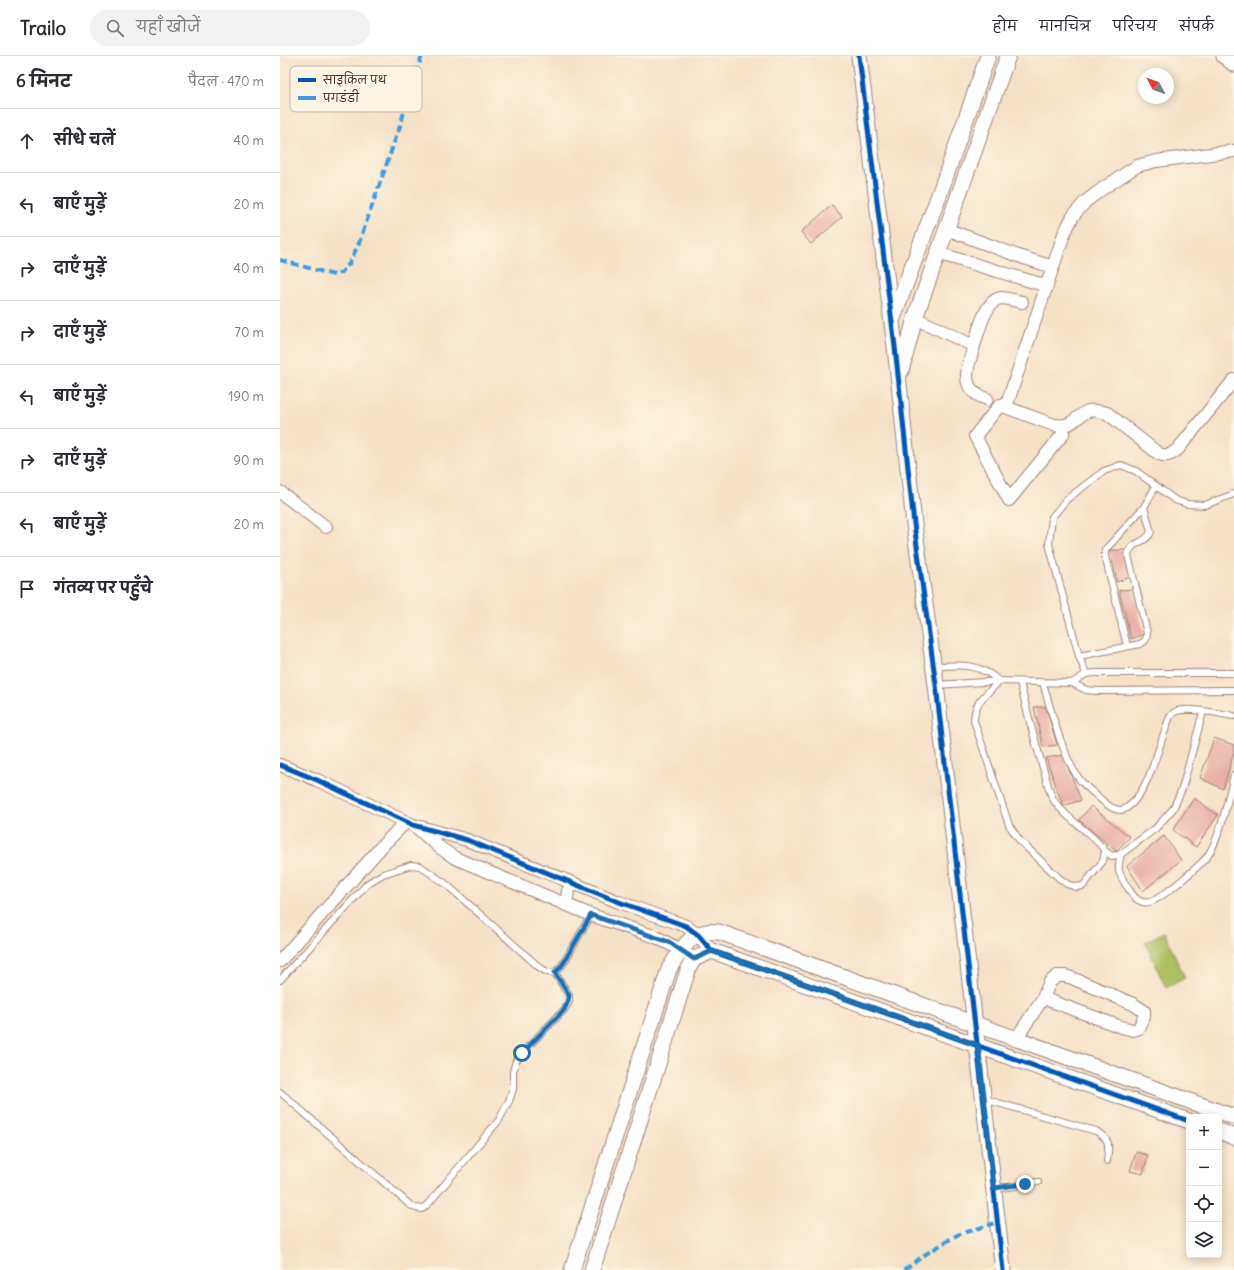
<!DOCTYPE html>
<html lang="hi">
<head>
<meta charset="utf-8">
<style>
	body { margin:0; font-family:Delius,"Playpen Sans Deva",sans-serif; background:#f2f2f3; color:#2b2b33 }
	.controls { position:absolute; right:12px; bottom:12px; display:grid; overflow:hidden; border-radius:6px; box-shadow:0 2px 10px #0003 }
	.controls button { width:36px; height:36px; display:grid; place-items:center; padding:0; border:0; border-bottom:1px solid #e1e1e2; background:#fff; color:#2b2b33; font:20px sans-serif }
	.compass { position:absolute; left:858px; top:12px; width:36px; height:36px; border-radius:50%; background:#fff; box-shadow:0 2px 10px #0003; rotate:311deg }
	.stop { position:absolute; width:12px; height:12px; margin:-9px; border:3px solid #1f6fb2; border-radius:50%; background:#fff }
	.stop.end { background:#1f6fb2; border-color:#fff; box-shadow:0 1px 4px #0008 }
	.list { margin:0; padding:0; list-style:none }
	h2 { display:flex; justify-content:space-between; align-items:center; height:52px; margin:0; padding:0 16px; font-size:17px }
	h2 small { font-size:13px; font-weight:400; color:#7c7c81 }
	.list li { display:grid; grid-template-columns:26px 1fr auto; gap:12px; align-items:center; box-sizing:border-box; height:64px; padding:0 16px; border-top:1px solid #e1e1e2 }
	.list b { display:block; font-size:15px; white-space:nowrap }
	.list em { font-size:13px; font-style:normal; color:#7c7c81 }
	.icon { flex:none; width:22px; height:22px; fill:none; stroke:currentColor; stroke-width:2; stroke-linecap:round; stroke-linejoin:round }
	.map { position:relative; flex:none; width:954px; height:1214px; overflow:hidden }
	header { display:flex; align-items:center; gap:24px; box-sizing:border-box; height:56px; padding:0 20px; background:#fff; border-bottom:1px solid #e1e1e2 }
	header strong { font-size:19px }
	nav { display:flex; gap:22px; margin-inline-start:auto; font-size:14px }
	.search { width:280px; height:36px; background:#f2f2f3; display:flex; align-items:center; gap:10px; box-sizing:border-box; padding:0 14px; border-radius:22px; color:#7c7c81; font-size:15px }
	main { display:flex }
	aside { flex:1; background:#fff }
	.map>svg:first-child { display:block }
	.green { fill:#acbe61; stroke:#7b6e46 }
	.building { fill:#e7a9a3 }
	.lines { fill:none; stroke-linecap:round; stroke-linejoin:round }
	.service-casing { stroke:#9f8079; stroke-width:8 }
	.minor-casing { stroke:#9f8079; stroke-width:14 }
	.tertiary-casing { stroke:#9f8079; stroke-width:17 }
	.service { stroke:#fff; stroke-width:6 }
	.minor { stroke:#fff; stroke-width:12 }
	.tertiary { stroke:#fff; stroke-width:15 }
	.quiet { stroke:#409be1; stroke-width:4; stroke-dasharray:8 4; stroke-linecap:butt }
	.cycleway-casing { stroke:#fcf5e5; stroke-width:8 }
	.cycleway { stroke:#0057b8; stroke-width:5 }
	.route { stroke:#1f6fb2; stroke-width:5 }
	.key { fill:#fcf5e5; stroke:#c7b5ad; stroke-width:1 }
	.key-label { font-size:11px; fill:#4a1f2b }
</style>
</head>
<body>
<header>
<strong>Trailo</strong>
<div class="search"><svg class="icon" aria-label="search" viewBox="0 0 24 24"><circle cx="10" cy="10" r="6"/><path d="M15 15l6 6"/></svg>यहाँ खोजें</div>
<nav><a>होम</a><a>मानचित्र</a><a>परिचय</a><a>संपर्क</a></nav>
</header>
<main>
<aside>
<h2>6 मिनट<small>पैदल · 470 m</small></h2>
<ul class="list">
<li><svg class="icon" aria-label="ahead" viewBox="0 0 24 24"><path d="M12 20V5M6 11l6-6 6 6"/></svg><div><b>सीधे चलें</b></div><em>40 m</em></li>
<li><svg class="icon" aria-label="left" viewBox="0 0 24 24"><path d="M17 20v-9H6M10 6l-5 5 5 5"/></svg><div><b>बाएँ मुड़ें</b></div><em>20 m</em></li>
<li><svg class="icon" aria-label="right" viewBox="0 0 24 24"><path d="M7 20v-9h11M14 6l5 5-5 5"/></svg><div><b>दाएँ मुड़ें</b></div><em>40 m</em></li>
<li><svg class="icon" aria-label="right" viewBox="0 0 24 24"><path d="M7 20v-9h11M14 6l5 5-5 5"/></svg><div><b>दाएँ मुड़ें</b></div><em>70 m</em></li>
<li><svg class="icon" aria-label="left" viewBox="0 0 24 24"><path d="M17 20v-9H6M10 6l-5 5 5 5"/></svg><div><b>बाएँ मुड़ें</b></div><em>190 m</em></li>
<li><svg class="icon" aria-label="right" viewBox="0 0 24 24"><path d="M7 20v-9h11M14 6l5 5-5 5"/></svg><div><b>दाएँ मुड़ें</b></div><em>90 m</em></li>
<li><svg class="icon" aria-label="left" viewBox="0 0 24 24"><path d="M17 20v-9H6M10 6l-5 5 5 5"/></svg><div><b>बाएँ मुड़ें</b></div><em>20 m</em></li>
<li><svg class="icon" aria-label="arrive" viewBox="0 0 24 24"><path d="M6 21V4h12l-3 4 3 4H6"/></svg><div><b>गंतव्य पर पहुँचे</b></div></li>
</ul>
</aside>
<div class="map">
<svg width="954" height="1214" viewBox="0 0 954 1214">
	<rect width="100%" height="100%" fill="#fcf5e5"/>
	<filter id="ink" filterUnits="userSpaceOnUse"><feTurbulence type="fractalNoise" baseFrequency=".025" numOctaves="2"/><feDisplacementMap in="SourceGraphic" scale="8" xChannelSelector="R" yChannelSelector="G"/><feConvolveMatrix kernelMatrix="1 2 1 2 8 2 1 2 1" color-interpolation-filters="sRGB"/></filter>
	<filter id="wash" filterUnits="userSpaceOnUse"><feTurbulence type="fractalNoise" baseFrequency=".012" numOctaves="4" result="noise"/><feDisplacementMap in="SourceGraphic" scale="16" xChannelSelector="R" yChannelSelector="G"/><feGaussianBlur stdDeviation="0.9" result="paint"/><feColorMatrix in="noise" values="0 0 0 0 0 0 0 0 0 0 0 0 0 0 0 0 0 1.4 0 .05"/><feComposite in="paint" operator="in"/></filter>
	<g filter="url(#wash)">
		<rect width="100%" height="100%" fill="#f4e2c7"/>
		<polygon class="green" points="884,876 905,922 886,932 865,886"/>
		<g id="blocks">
			<g class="building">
				<polygon points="552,149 562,161 531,188 521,176"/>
				<polygon points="830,494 845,494 850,521 837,526"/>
				<polygon points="853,533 864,578 851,583 839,534"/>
				<polygon points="754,651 766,651 777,689 763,691"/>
				<polygon points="934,682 954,689 954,696 943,733 920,722"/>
				<polygon points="783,699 801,744 783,750 766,702"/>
				<polygon points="914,742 938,759 916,791 893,774"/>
				<polygon points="811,750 850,781 836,795 799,764"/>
				<polygon points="884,780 901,804 863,835 847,810"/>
				<polygon points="856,1096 868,1099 863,1118 850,1115"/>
			</g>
		</g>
	</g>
	<g filter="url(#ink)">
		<use href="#blocks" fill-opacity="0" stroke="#9f8079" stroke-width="1"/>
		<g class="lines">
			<defs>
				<g id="service">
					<polyline points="847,590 825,500 825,494 864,451 876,430"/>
					<path d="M799 600 860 588C866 585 867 583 867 577L848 499C852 484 866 488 871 476L864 451"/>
					<path d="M654 610C670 610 689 607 704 615 710 617 715 622 720 625"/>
					<polyline points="806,618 799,600 769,488 772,461 787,443 824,415 841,409 856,415 895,444 907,448 925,449 954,438"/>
					<path d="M720 625C706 639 694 645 694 665L729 769 740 785 779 822 787 828 796 831 803 830 823 805 825 795C812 776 789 766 775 746 769 738 767 725 764 715 755 686 747 656 740 626"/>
					<path d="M763 627C771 654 783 702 800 724 807 732 816 739 824 746 831 752 840 758 848 751 870 734 879 688 889 663 890 661 892 657 895 656 904 650 942 658 954 660"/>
					<polyline points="792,627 806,618 814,617 954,617"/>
					<polyline points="656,629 720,625 792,627 806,634 817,635 954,634"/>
					<polyline points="825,795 832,800 841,798 876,772 893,753 902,733 923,656"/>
					<path d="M841 798C837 814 838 816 846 829 851 836 854 844 863 846 865 846 867 847 869 846 881 844 919 810 927 801 940 783 948 742 954 719"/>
					<polyline points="0,924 88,827 103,818 131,809 140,810 166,828 259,911 267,916 275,917 283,908 311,859"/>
					<polyline points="0,1036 130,1149 136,1152 142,1153 148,1148 219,1064 229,1045 233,1033 233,1015 236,1005 242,997 284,954 289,945 289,939 275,917"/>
					<path d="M704 1043 816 1075C831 1084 829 1089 827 1105"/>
					<polyline points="714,1132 728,1131 758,1126"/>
				</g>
				<g id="minor">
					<polyline points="666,173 741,201 773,211"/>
					<polyline points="657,197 767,230"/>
					<path d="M635 262 694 290C690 305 680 326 695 337 699 340 703 342 707 343"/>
					<path d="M694 290C698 277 705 244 721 242 727 242 736 245 742 246"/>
					<polyline points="726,351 784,178 793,160 805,146 822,133 857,110 876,105 954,95"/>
					<path d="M783 370V378L729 444 695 380 720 349 774 369C793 372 793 362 808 355 814 353 821 356 827 357L879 398C887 401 891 399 898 393L954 324"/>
					<polyline points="0,436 46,471"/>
					<polyline points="0,709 37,724 133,769 187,784 339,846 406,870 418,879 432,895"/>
					<polyline points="136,771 159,791 175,802 311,859 376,881 401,894 414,903"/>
					<polyline points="286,849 288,835 293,827"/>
					<polyline points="0,905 103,789 126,766"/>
					<polyline points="736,983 763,942 770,926 777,920 785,920 792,922 853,948 864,955 864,961 859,972 853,974 841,971 763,942"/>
				</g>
				<g id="tertiary">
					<polyline points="579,0 615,291 634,468 656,629 723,1214"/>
					<polyline points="944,0 954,8"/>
					<polyline points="613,262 659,139 708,0"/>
					<polyline points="621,315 635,262 728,0"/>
					<polyline points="939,1075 954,1081"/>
					<path d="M292 1214 389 913C398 899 408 878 427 876 431 875 435 876 439 876L954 1061"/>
					<polyline points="312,1214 409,911 414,903 432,895 909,1065"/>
				</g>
			</defs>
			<use href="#service" class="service-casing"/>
			<use href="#minor" class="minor-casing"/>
			<use href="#tertiary" class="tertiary-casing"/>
			<use href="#service" class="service"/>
			<use href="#minor" class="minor"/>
			<use href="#tertiary" class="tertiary"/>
			<g class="quiet">
				<polyline points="0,204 54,219 62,216 69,208 79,187 121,67 131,30 142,0"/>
				<polyline points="624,1214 646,1198 677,1179 718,1166"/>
			</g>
			<defs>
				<g id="cycleway">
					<polyline points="579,0 615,291 634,468 656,629 723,1214"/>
					<polyline points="0,709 37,724 133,769 187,784 339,846 406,870 418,879 432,895 909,1065"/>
				</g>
			</defs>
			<use href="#cycleway" class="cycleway-casing"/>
			<use href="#cycleway" class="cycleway"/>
		</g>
	</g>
	<g class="lines" filter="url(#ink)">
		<polyline class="route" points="242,997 284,954 288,945 289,939 275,917 283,908 311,859 389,886 414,903 432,895 698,989 714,1132 745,1128"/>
	</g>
	<rect x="10" y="10" width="132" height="46" rx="6" class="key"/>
	<rect x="18" y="22" width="18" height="4" fill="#0057b8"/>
	<rect x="18" y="40" width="18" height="4" fill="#409be1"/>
	<g class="key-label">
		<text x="43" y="28">साइकिल पथ</text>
		<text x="43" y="46">पगडंडी</text>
	</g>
</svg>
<div class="controls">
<button>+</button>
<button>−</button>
<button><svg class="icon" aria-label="locate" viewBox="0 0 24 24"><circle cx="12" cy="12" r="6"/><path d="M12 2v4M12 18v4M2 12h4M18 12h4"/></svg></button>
<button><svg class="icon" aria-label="layers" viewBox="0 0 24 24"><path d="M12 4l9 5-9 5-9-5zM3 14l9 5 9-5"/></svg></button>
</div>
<svg class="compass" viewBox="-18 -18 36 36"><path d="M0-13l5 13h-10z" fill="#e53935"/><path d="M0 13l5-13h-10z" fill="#7c7c81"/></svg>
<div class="stop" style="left:242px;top:997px"></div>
<div class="stop end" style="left:745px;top:1128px"></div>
</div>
</main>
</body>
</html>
